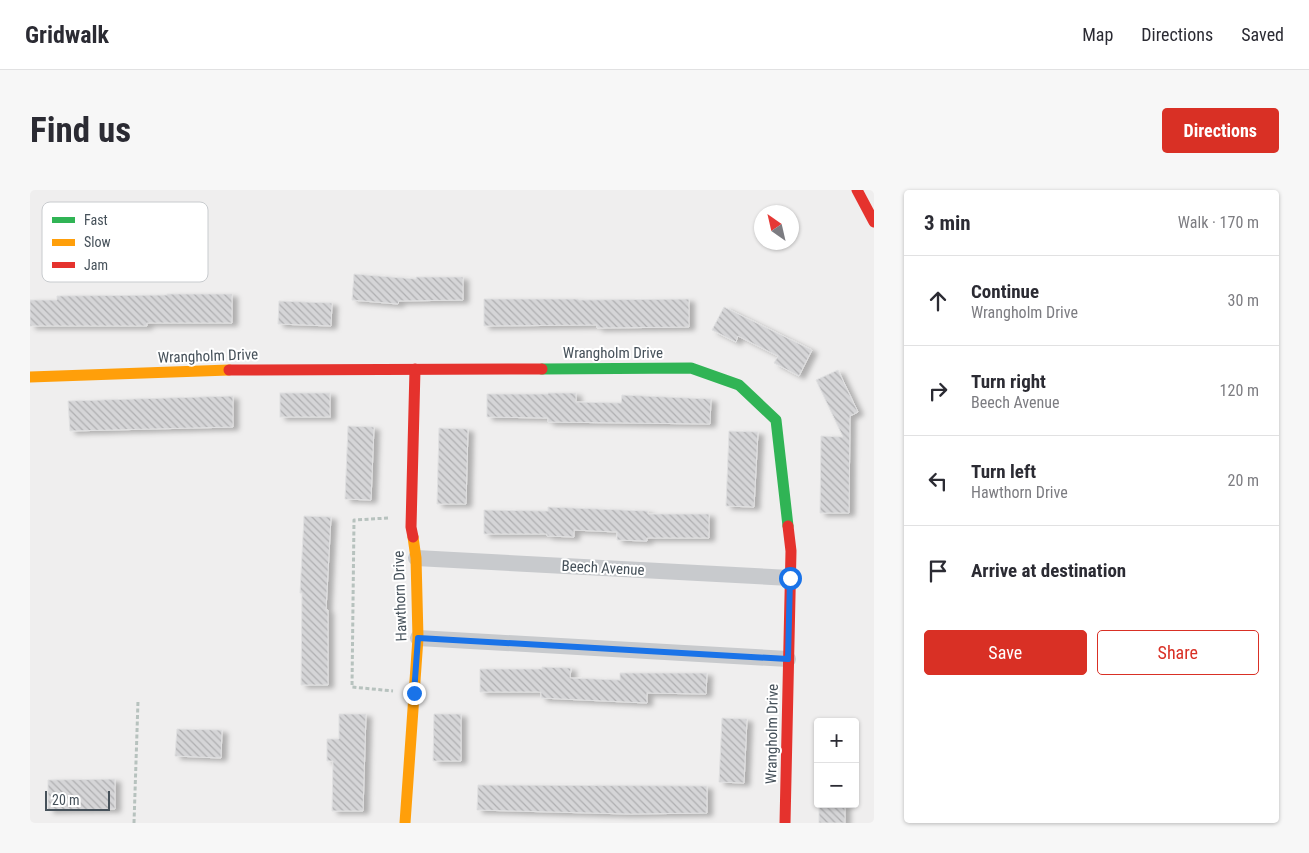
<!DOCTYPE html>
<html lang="en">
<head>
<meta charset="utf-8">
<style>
	body { margin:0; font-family:"Roboto Condensed",sans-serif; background:#f7f7f7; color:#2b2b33 }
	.controls { position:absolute; right:15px; bottom:15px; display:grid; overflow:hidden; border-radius:5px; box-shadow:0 1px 4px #0004 }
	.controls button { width:45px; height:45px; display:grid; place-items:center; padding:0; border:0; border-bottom:1px solid #e1e1e2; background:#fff; color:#2b2b33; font:25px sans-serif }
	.compass { position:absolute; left:724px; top:15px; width:45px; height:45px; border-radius:50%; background:#fff; box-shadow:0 1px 4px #0004; rotate:326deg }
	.scale { position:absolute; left:15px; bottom:12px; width:65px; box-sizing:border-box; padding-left:5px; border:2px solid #46515a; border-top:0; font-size:14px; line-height:18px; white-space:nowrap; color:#46515a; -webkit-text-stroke:4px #fff; paint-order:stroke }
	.stop { position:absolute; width:15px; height:15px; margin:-11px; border:4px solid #1a73e8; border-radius:50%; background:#fff }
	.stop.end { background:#1a73e8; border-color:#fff; box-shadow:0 1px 5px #0008 }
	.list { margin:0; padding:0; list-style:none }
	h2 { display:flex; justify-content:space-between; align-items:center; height:65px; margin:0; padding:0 20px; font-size:21px }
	h2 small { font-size:16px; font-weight:400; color:#7c7c81 }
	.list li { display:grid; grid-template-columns:32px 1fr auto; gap:15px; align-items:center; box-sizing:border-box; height:90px; padding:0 20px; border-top:1px solid #e1e1e2 }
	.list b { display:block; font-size:19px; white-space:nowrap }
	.list p { margin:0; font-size:16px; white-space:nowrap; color:#7c7c81 }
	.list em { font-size:16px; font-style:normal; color:#7c7c81 }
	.actions { display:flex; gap:10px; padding:15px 20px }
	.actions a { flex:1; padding:11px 0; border:1px solid #d93025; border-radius:5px; text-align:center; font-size:18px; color:#d93025 }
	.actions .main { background:#d93025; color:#fff }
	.icon { flex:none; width:28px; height:28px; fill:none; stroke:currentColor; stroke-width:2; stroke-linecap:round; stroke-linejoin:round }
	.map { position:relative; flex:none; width:844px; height:633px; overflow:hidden; border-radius:5px }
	header { display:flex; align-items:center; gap:30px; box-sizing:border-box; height:70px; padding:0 25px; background:#fff; border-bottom:1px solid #e1e1e2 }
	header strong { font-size:24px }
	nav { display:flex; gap:28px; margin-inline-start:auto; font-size:18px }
	.intro { display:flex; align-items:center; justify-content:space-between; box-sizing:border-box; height:120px; padding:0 30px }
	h1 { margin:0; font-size:35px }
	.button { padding:12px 22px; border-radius:5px; background:#d93025; color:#fff; font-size:18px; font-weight:700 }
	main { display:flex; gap:30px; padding:0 30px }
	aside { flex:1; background:#fff; border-radius:5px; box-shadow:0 1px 4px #0004 }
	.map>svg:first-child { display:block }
	.building { fill:url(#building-back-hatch); stroke:#e0e0e1; filter:url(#shadow) }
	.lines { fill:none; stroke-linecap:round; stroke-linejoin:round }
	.path { stroke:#b7c2be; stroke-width:3; stroke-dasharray:4 2.5; stroke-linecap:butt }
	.street { stroke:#c8cacd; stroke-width:16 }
	.fast { stroke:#30b455; stroke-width:11 }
	.slow { stroke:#ff9f0a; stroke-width:11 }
	.jam { stroke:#e5322d; stroke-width:11 }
	.route { stroke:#1a73e8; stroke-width:6 }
	.labels { text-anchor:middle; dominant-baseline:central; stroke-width:4; stroke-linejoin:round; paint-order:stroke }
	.street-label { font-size:15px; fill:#46515a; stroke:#fff }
	.key { fill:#fff; stroke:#c8cbce; stroke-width:1 }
	.key-label { font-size:14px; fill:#46515a }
</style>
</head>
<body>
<header>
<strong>Gridwalk</strong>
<nav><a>Map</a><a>Directions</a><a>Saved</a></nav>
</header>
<div class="intro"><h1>Find us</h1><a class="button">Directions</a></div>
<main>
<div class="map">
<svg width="844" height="633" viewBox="0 0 844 633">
	<defs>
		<pattern id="building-back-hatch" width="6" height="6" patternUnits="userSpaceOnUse" patternTransform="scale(1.25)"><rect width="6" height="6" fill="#d5d5d7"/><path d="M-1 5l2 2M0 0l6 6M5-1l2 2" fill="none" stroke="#afafb1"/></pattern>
		<filter id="shadow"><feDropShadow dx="5.5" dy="3" stdDeviation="2.5" flood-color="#0004"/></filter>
	</defs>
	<rect width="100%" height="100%" fill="#efeeee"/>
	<g class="building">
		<polygon points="324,84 386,89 386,87 433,87 433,110 369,111 368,114 322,110"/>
		<polygon points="137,104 202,104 202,133 117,133 117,136 0,136 0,110 27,110 27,106 137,105"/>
		<polygon points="454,109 548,109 549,110 659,109 659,137 567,138 567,135 454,136"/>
		<polygon points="249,111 302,113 301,136 248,134"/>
		<polygon points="694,117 782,160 769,186 744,173 748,166 708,146 706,152 682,140"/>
		<polygon points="808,180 828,222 820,226 819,323 790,323 791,246 813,247 786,190"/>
		<rect x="250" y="203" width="50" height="24"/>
		<polygon points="518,203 546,203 546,212 591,213 592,205 681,209 680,234 518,232 518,228 457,227 457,204 518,204"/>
		<polygon points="203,206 203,237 40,241 38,211"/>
		<polygon points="318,236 344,237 341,310 315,309"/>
		<polygon points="409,238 438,239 436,314 407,314"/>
		<polygon points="699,241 728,242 724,317 696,316"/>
		<polygon points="518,317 618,321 618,324 679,324 679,348 617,348 617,351 587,350 587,342 544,340 544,347 517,346 517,344 454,344 454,320 518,321"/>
		<polygon points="274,326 301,327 296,420 298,420 298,495 271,495 272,403 270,403"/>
		<polygon points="512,477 541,478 540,488 590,490 590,483 677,483 676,504 617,503 617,513 511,508 511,502 450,502 450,479 512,479"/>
		<polygon points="309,524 336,524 333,621 302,621 303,571 297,571 297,549 309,549"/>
		<polygon points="404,524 431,524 431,571 403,571"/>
		<polygon points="692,528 717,529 714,593 689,592"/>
		<polygon points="147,539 192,540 191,568 145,566"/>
		<polygon points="85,589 85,619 18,620 18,590"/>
		<polygon points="448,595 677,596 677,623 599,624 447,620"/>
		<rect x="789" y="614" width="26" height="19"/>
	</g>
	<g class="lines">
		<g class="path">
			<polyline points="358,328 324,330 322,497 363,501"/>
			<polyline points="104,633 108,511"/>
		</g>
		<g class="street">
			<polyline points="386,368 760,388"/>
			<polyline points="388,448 758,469"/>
		</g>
		<polyline class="fast" points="512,179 661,178 709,195 746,230 758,336"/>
		<g class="slow">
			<polyline points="0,187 199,180"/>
			<polyline points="375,633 388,448 386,368 383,347"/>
		</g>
		<g class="jam">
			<polyline points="827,0 844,32"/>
			<polyline points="199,180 512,179"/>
			<polyline points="383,347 381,337 385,179"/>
			<polyline points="755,633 761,361 758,336"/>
		</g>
	</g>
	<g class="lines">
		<polyline class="route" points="384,503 388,448 758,469 760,388"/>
	</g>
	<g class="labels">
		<g class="street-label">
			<text x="583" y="163">Wrangholm Drive</text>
			<text transform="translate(178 166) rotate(-2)">Wrangholm Drive</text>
			<text transform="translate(573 378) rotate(3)">Beech Avenue</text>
			<text transform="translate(370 406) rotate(-92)">Hawthorn Drive</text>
			<text transform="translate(742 544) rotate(-89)">Wrangholm Drive</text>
		</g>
	</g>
	<rect x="12" y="12" width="166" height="80" rx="8" class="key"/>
	<rect x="22" y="27" width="23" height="6" fill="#30b455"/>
	<rect x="22" y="49" width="23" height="7" fill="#ff9f0a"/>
	<rect x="22" y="72" width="23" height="6" fill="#e5322d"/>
	<g class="key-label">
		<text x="54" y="35">Fast</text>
		<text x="54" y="57">Slow</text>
		<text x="54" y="80">Jam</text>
	</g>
</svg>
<div class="controls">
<button>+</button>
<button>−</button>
</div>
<svg class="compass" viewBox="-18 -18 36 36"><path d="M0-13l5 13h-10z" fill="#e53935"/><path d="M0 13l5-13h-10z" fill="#7c7c81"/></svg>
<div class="scale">20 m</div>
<div class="stop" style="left:760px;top:388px"></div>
<div class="stop end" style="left:384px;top:503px"></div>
</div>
<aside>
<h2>3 min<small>Walk · 170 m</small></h2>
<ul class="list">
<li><svg class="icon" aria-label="ahead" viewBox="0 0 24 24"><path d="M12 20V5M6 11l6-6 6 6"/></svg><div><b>Continue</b><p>Wrangholm Drive</p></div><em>30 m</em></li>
<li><svg class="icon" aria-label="right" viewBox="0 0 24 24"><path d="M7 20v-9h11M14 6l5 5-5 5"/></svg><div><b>Turn right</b><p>Beech Avenue</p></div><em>120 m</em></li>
<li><svg class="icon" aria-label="left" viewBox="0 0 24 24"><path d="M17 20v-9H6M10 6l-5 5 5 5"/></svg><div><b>Turn left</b><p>Hawthorn Drive</p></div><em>20 m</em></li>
<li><svg class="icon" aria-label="arrive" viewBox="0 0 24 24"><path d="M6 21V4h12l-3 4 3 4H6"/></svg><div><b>Arrive at destination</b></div></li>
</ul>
<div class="actions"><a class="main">Save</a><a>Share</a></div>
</aside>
</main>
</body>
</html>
